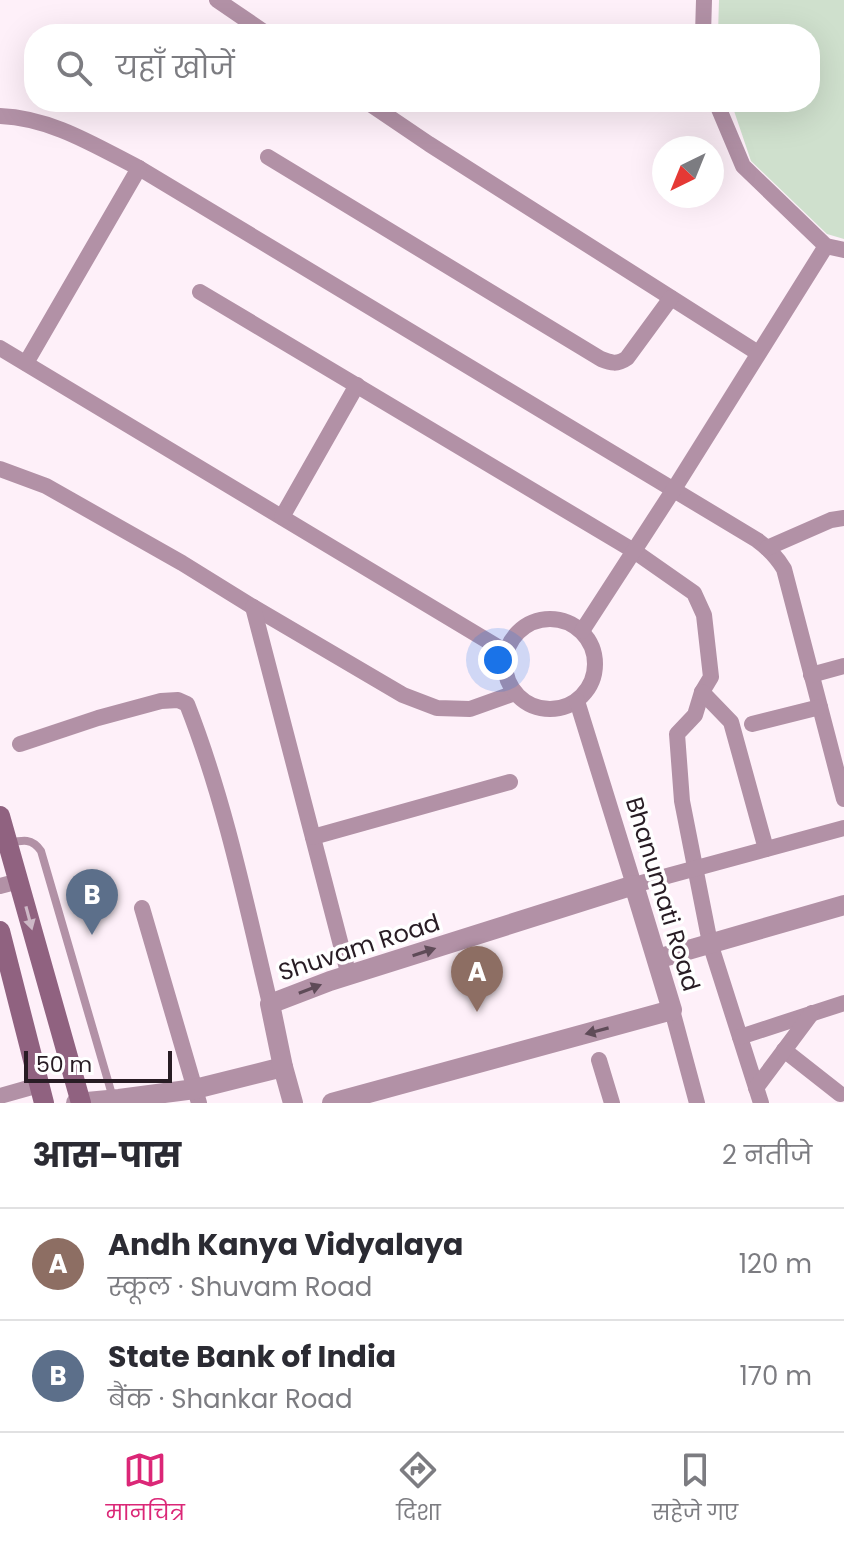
<!DOCTYPE html>
<html lang="hi">
<head>
<meta charset="utf-8">
<style>
	body { margin:0; font-family:Poppins,"Noto Sans Devanagari",sans-serif; background:#f7f7f7; color:#2b2b33 }
	.compass { position:absolute; left:652px; top:136px; width:72px; height:72px; border-radius:50%; background:#fff; box-shadow:0 8px 32px #0002; rotate:223deg }
	.scale { position:absolute; left:24px; bottom:20px; width:148px; box-sizing:border-box; padding-left:8px; border:4px solid #281c24; border-top:0; font-size:22px; line-height:28px; white-space:nowrap; color:#281c24; -webkit-text-stroke:6px #fff; paint-order:stroke }
	.you { position:absolute; left:498px; top:660px; width:28px; height:28px; margin:-20px; border:6px solid #fff; border-radius:50%; background:#1a73e8; box-shadow:0 0 0 12px #1a73e833 }
	.badge { display:grid; place-items:center; width:52px; height:52px; border-radius:50%; background:#db2777; color:#fff; font-size:26px; font-weight:700 }
	.pin { position:absolute; translate:-50% -66px; filter:drop-shadow(0 2px 4px #0008) }
	.pin::after { content:''; position:absolute; top:42px; width:28px; height:24px; background:inherit; clip-path:polygon(0 0,100% 0,50% 100%) }
	.list { margin:0; padding:0; list-style:none }
	h2 { display:flex; justify-content:space-between; align-items:center; height:104px; margin:0; padding:0 32px; font-size:34px }
	h2 small { font-size:26px; font-weight:400; color:#7c7c81 }
	.list li { display:grid; grid-template-columns:52px 1fr auto; gap:24px; align-items:center; box-sizing:border-box; height:112px; padding:0 32px; border-top:2px solid #e1e1e2 }
	.list b { display:block; font-size:30px; white-space:nowrap }
	.list p { margin:0; font-size:26px; white-space:nowrap; color:#7c7c81 }
	.list em { font-size:26px; font-style:normal; color:#7c7c81 }
	.icon { flex:none; width:44px; height:44px; fill:none; stroke:currentColor; stroke-width:2; stroke-linecap:round; stroke-linejoin:round }
	.map { position:relative; flex:none; width:844px; height:1103px; overflow:hidden }
	.search { position:absolute; background:#fff; box-shadow:0 8px 32px #0002; left:24px; right:24px; top:24px; height:88px; display:flex; align-items:center; gap:20px; box-sizing:border-box; padding:0 28px; border-radius:32px; color:#7c7c81; font-size:30px }
	.sheet { height:328px; background:#fff }
	nav { display:flex; justify-content:space-around; align-items:center; box-sizing:border-box; height:112px; border-top:2px solid #e1e1e2; background:#fff; font-size:22px; color:#7c7c81 }
	nav a { display:grid; justify-items:center; gap:4px }
	nav .on { color:#db2777 }
	.map>svg:first-child { display:block }
	.green { fill:#cfe0cd }
	.lines { fill:none; stroke-linecap:round; stroke-linejoin:round }
	.service { stroke:#b291a6; stroke-width:8 }
	.minor { stroke:#b291a6; stroke-width:16 }
	.tertiary { stroke:#b291a6; stroke-width:20 }
	.secondary { stroke:#906280; stroke-width:20 }
	.oneway { fill:#cdb8c6 }
	.oneway2 { fill:#5f4b58 }
	.labels { text-anchor:middle; dominant-baseline:central; stroke-width:7; stroke-linejoin:round; paint-order:stroke }
	.street-label { font-size:24px; fill:#281c24; stroke:#fff }
</style>
</head>
<body>
<div class="map">
<svg width="844" height="1103" viewBox="0 0 844 1103">
	<rect width="100%" height="100%" fill="#fef0f9"/>
	<polygon class="green" points="719,0 844,0 844,239 827,234 751,161 731,102 810,102 810,34 718,34"/>
	<g class="lines">
		<path class="service" d="M9 843C23 840 32 838 41 851L113 1098"/>
		<g class="minor">
			<polyline points="217,0 267,34"/>
			<polyline points="703,34 704,0"/>
			<polyline points="367,102 429,144 758,353"/>
			<polyline points="716,102 743,166 826,246 844,250"/>
			<path d="M0 116C51 118 94 145 139 168L757 540C768 548 777 557 784 569L844 799"/>
			<path d="M268 157 601 359C611 363 617 365 627 358L671 298"/>
			<polyline points="200,292 634,551 694,593 704,615 711,677 702,692 695,715 677,734 682,801 710,943 761,1103"/>
			<polyline points="0,348 506,652"/>
			<polyline points="26,363 139,168"/>
			<polyline points="0,469 46,486 182,563 253,607 403,695 437,708 470,709 515,693"/>
			<polyline points="282,517 357,385"/>
			<polyline points="767,548 831,520 844,518"/>
			<polyline points="253,607 349,976"/>
			<circle cx="550" cy="664" r="45"/>
			<polyline points="582,631 674,489 826,246"/>
			<polyline points="811,675 844,666"/>
			<polyline points="702,692 731,722 766,849"/>
			<polyline points="577,701 634,885 844,828"/>
			<polyline points="752,724 820,707"/>
			<path d="M20 744 98 718 161 701 178 700 187 704C225 801 246 903 270 1004"/>
			<polyline points="313,837 510,782"/>
			<polyline points="0,886 19,881"/>
			<polyline points="142,908 199,1103"/>
			<polyline points="672,1010 697,1103"/>
			<polyline points="740,1037 844,1003"/>
			<polyline points="784,1050 840,1094"/>
			<polyline points="599,1060 612,1103"/>
			<polyline points="756,1088 812,1013"/>
			<polyline points="0,1096 39,1085"/>
		</g>
		<g class="tertiary">
			<polyline points="657,959 844,905"/>
			<polyline points="76,1103 119,1099 195,1089 283,1067"/>
			<polyline points="293,1103 283,1067 270,1004 330,981 634,885 672,1010 332,1103"/>
		</g>
		<g class="secondary">
			<polyline points="0,816 81,1103"/>
			<polyline points="0,931 44,1103"/>
		</g>
	</g>
	<defs><path id="oneway-solid" d="M-6-.8H1V-3.2L6.5 0L1 3.2V.8H-6Z" transform="scale(2)"/></defs>
	<use class="oneway" href="#oneway-solid" transform="translate(29 918) rotate(75)"/>
	<g class="oneway2">
		<use href="#oneway-solid" transform="translate(424 952) rotate(-18)"/>
		<use href="#oneway-solid" transform="translate(310 989) rotate(-21)"/>
		<use href="#oneway-solid" transform="translate(597 1031) rotate(165)"/>
	</g>
	<g class="labels">
		<g class="street-label">
			<text transform="translate(663 894) rotate(73)">Bhanumati Road</text>
			<text transform="translate(359 947) rotate(-18)">Shuvam Road</text>
		</g>
	</g>
</svg>
<svg class="compass" viewBox="-18 -18 36 36"><path d="M0-13l5 13h-10z" fill="#e53935"/><path d="M0 13l5-13h-10z" fill="#7c7c81"/></svg>
<div class="scale">50 m</div>
<div class="you"></div>
<div class="pin badge" style="left:477px;top:1012px;background:#8d6e63">A</div>
<div class="pin badge" style="left:92px;top:935px;background:#5c6f8a">B</div>
<div class="search"><svg class="icon" aria-label="search" viewBox="0 0 24 24"><circle cx="10" cy="10" r="6"/><path d="M15 15l6 6"/></svg>यहाँ खोजें</div>
</div>
<section class="sheet">
<h2>आस-पास<small>2 नतीजे</small></h2>
<ul class="list">
<li><span class="badge" style="background:#8d6e63">A</span><div><b>Andh Kanya Vidyalaya</b><p>स्कूल · Shuvam Road</p></div><em>120 m</em></li>
<li><span class="badge" style="background:#5c6f8a">B</span><div><b>State Bank of India</b><p>बैंक · Shankar Road</p></div><em>170 m</em></li>
</ul>
</section>
<nav>
<a class="on"><svg class="icon" aria-label="map" viewBox="0 0 24 24"><path d="M3 6l6-2 6 2 6-2v14l-6 2-6-2-6 2zM9 4v14M15 6v14"/></svg>मानचित्र</a>
<a><svg class="icon" aria-label="directions" viewBox="0 0 24 24"><path d="M12 3l9 9-9 9-9-9zM9 14v-3h6M13 9l2 2-2 2"/></svg>दिशा</a>
<a><svg class="icon" aria-label="saved" viewBox="0 0 24 24"><path d="M7 4h10v16l-5-4-5 4z"/></svg>सहेजे गए</a>
</nav>
</body>
</html>
